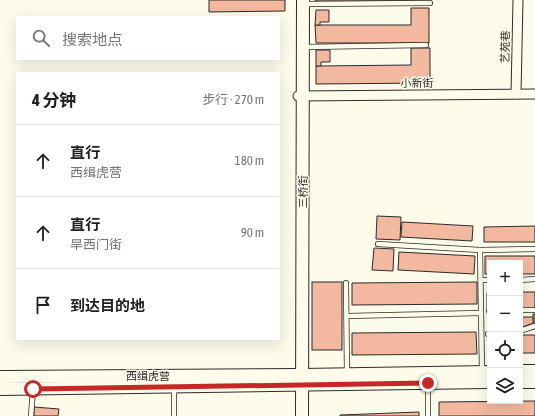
<!DOCTYPE html>
<html lang="zh">
<head>
<meta charset="utf-8">
<style>
	body { margin:0; font-family:"Asap Condensed","Noto Sans SC",sans-serif; background:#f2f2f2; color:#202124 }
	.controls { position:absolute; right:12px; bottom:12px; display:grid; overflow:hidden; border-radius:0px; box-shadow:0 4px 16px #0002 }
	.controls button { width:36px; height:36px; display:grid; place-items:center; padding:0; border:0; border-bottom:1px solid #e0e0e0; background:#fff; color:#202124; font:20px sans-serif }
	.stop { position:absolute; width:12px; height:12px; margin:-9px; border:3px solid #c62828; border-radius:50%; background:#fff }
	.stop.end { background:#c62828; border-color:#fff; box-shadow:0 1px 4px #0008 }
	.list { margin:0; padding:0; list-style:none }
	h2 { display:flex; justify-content:space-between; align-items:center; height:52px; margin:0; padding:0 16px; font-size:17px }
	h2 small { font-size:13px; font-weight:400; color:#757577 }
	.list li { display:grid; grid-template-columns:26px 1fr auto; gap:12px; align-items:center; box-sizing:border-box; height:72px; padding:0 16px; border-top:1px solid #e0e0e0 }
	.list b { display:block; font-size:15px; white-space:nowrap }
	.list p { margin:0; font-size:13px; white-space:nowrap; color:#757577 }
	.list em { font-size:13px; font-style:normal; color:#757577 }
	.icon { flex:none; width:22px; height:22px; fill:none; stroke:currentColor; stroke-width:2; stroke-linecap:round; stroke-linejoin:round }
	.map { position:relative; flex:none; width:535px; height:416px; overflow:hidden }
	.search { position:absolute; background:#fff; box-shadow:0 4px 16px #0002; left:16px; top:16px; width:264px; height:44px; display:flex; align-items:center; gap:10px; box-sizing:border-box; padding:0 14px; border-radius:0px; color:#757577; font-size:15px }
	.panel { position:absolute; background:#fff; box-shadow:0 4px 16px #0002; left:16px; top:72px; width:264px; height:268px; border-radius:0px }
	.map>svg:first-child { display:block }
	.building { fill:#f2b8a0; stroke:#2b2b2b }
	.lines { fill:none; stroke-linecap:round; stroke-linejoin:round }
	.lane-casing { stroke:#2b2b2b; stroke-width:6 }
	.street-casing { stroke:#2b2b2b; stroke-width:11 }
	.secondary-casing { stroke:#2b2b2b; stroke-width:14 }
	.lane { stroke:#fdfbea; stroke-width:4.5 }
	.street { stroke:#fdfbea; stroke-width:9 }
	.secondary { stroke:#fdfbea; stroke-width:12 }
	.route { stroke:#c62828; stroke-width:5 }
	.labels { text-anchor:middle; dominant-baseline:central; stroke-width:3; stroke-linejoin:round; paint-order:stroke }
	.street-label { font-size:11px; fill:#2b2b2b; stroke:#fdfbea }
</style>
</head>
<body>
<div class="map">
<svg width="535" height="416" viewBox="0 0 535 416">
	<rect width="100%" height="100%" fill="#fdfbea"/>
	<g class="building">
		<polygon points="209,0 285,0 285,11 209,12"/>
		<polygon points="315,0 429,0 429,1 316,2"/>
		<polygon points="411,8 429,8 429,43 316,43 315,25 411,25"/>
		<polygon points="316,10 329,10 329,22 320,22 320,25 315,25"/>
		<polygon points="411,48 430,48 430,83 316,84 316,66 411,65"/>
		<polygon points="316,50 330,50 330,62 321,62 321,66 316,66"/>
		<polygon points="377,216 401,217 400,240 376,239"/>
		<polygon points="402,222 473,226 472,241 401,237"/>
		<polygon points="535,226 535,242 484,242 484,227"/>
		<polygon points="374,248 394,249 393,271 372,270"/>
		<polygon points="399,252 475,256 474,274 398,270"/>
		<polygon points="485,256 535,256 535,274 520,274 520,263 490,263 490,274 485,274"/>
		<rect x="312" y="282" width="30" height="68"/>
		<polygon points="477,282 477,304 352,305 352,283"/>
		<rect x="520" y="292" width="15" height="16"/>
		<rect x="487" y="293" width="3" height="15"/>
		<polygon points="533,314 535,314 535,322 533,323"/>
		<polygon points="520,317 533,317 533,323 520,328"/>
		<rect x="488" y="318" width="2" height="13"/>
		<polygon points="476,332 477,354 352,355 352,333"/>
		<rect x="520" y="335" width="15" height="18"/>
		<polygon points="488,336 490,336 490,354 489,354"/>
		<polygon points="535,401 535,416 439,416 439,402"/>
		<polygon points="34,407 59,409 58,416 34,416"/>
		<polygon points="419,412 419,416 340,416 340,415"/>
	</g>
	<g class="lines">
		<defs>
			<g id="lane">
				<polyline points="303,4 430,3"/>
				<polyline points="304,47 426,45"/>
				<polyline points="378,244 480,250 535,249"/>
				<polyline points="480,250 482,372"/>
				<polyline points="481,280 490,280"/>
				<polyline points="520,280 535,279"/>
				<polyline points="346,283 347,374"/>
				<polyline points="520,310 535,310"/>
				<polyline points="489,311 490,311"/>
				<polyline points="347,316 481,313"/>
				<polyline points="520,331 535,326"/>
				<polyline points="488,334 490,334"/>
				<polyline points="31,416 33,390"/>
				<polyline points="174,416 174,387"/>
				<polyline points="428,416 428,383"/>
			</g>
			<g id="street">
				<polyline points="516,94 518,0"/>
				<polyline points="298,96 535,94"/>
			</g>
			<g id="secondary">
				<polyline points="520,371 535,371"/>
				<polyline points="0,377 302,375 490,372"/>
				<polyline points="520,382 535,382"/>
				<polyline points="0,389 490,382"/>
				<polyline points="302,416 303,0"/>
			</g>
		</defs>
		<use href="#lane" class="lane-casing"/>
		<use href="#street" class="street-casing"/>
		<use href="#secondary" class="secondary-casing"/>
		<use href="#lane" class="lane"/>
		<use href="#street" class="street"/>
		<use href="#secondary" class="secondary"/>
	</g>
	<g class="lines">
		<polyline class="route" points="33,389 428,383"/>
	</g>
	<g class="labels">
		<g class="street-label">
			<text transform="translate(505 47) rotate(-89)">艺苑巷</text>
			<text transform="translate(417 83) rotate(-1)">小新街</text>
			<text transform="translate(303 192) rotate(-90)">三桥街</text>
			<text x="148" y="376">西缉虎营</text>
		</g>
	</g>
</svg>
<div class="controls">
<button>+</button>
<button>−</button>
<button><svg class="icon" aria-label="locate" viewBox="0 0 24 24"><circle cx="12" cy="12" r="6"/><path d="M12 2v4M12 18v4M2 12h4M18 12h4"/></svg></button>
<button><svg class="icon" aria-label="layers" viewBox="0 0 24 24"><path d="M12 4l9 5-9 5-9-5zM3 14l9 5 9-5"/></svg></button>
</div>
<div class="stop" style="left:33px;top:389px"></div>
<div class="stop end" style="left:428px;top:383px"></div>
<div class="search"><svg class="icon" aria-label="search" viewBox="0 0 24 24"><circle cx="10" cy="10" r="6"/><path d="M15 15l6 6"/></svg>搜索地点</div>
<section class="panel">
<h2>4 分钟<small>步行 · 270 m</small></h2>
<ul class="list">
<li><svg class="icon" aria-label="ahead" viewBox="0 0 24 24"><path d="M12 20V5M6 11l6-6 6 6"/></svg><div><b>直行</b><p>西缉虎营</p></div><em>180 m</em></li>
<li><svg class="icon" aria-label="ahead" viewBox="0 0 24 24"><path d="M12 20V5M6 11l6-6 6 6"/></svg><div><b>直行</b><p>旱西门街</p></div><em>90 m</em></li>
<li><svg class="icon" aria-label="arrive" viewBox="0 0 24 24"><path d="M6 21V4h12l-3 4 3 4H6"/></svg><div><b>到达目的地</b></div></li>
</ul>
</section>
</div>
</body>
</html>
